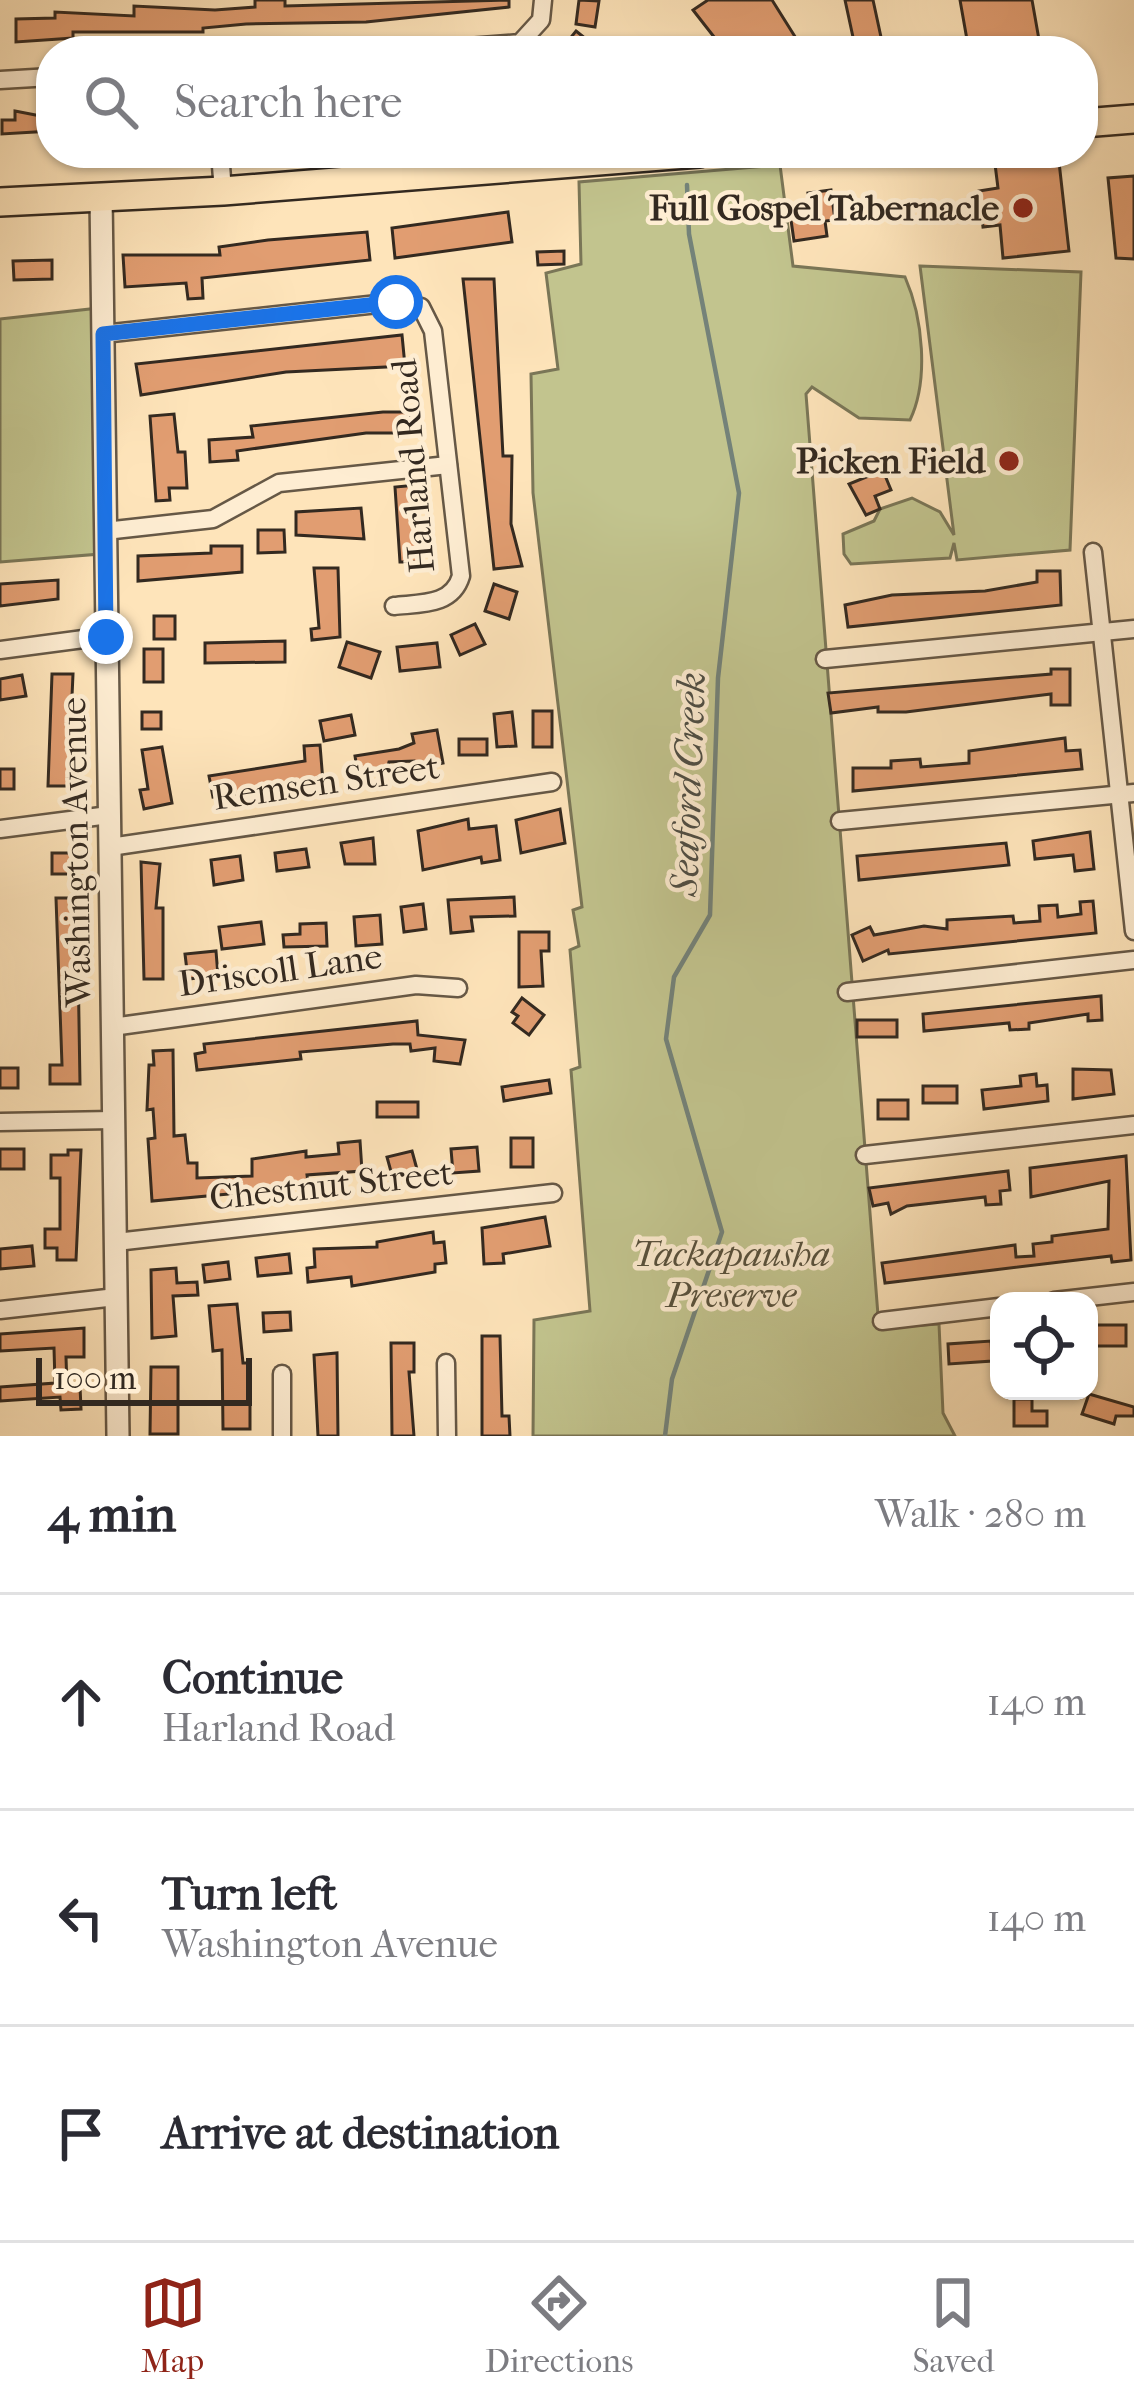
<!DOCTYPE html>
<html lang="en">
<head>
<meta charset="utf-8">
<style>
	body { margin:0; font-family:"IM FELL French Canon",serif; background:#f2f2f3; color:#2b2b33 }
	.controls { position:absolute; right:36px; bottom:36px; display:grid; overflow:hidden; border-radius:24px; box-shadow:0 3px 9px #0004 }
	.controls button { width:108px; height:108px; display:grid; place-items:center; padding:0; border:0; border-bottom:3px solid #e1e1e2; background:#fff; color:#2b2b33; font:60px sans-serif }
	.scale { position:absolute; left:36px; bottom:30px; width:216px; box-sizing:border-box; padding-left:12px; border:6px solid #332920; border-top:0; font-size:33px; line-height:42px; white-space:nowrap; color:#332920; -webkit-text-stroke:9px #feedd2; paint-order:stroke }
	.stop { position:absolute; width:36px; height:36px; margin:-27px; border:9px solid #1a73e8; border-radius:50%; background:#fff }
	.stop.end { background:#1a73e8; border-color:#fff; box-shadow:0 3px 12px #0008 }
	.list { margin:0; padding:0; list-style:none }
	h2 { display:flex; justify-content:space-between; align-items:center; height:156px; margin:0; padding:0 48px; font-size:51px }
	h2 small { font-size:39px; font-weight:400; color:#7c7c81 }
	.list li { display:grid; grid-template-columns:78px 1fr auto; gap:36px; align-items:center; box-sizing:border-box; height:216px; padding:0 48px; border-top:3px solid #e1e1e2 }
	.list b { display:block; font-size:45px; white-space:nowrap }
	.list p { margin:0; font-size:39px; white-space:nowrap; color:#7c7c81 }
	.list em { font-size:39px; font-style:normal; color:#7c7c81 }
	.icon { flex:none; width:66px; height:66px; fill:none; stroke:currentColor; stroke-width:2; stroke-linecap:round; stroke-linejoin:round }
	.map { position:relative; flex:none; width:1134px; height:1436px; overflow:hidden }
	.search { position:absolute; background:#fff; box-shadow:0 3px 9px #0004; left:36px; right:36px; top:36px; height:132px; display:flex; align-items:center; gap:30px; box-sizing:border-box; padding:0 42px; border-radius:48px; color:#7c7c81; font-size:45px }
	.sheet { height:804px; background:#fff }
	nav { display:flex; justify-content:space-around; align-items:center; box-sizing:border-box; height:168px; border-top:3px solid #e1e1e2; background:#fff; font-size:33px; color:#7c7c81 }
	nav a { display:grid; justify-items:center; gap:6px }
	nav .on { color:#8f2418 }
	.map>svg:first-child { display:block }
	.green { fill:#c2c48e; stroke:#7a7657; stroke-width:3 }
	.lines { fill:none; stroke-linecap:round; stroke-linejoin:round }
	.stream { stroke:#748279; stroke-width:4.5 }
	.building { fill:#e19d71; stroke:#332920; stroke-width:3 }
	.minor-casing { stroke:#665846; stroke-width:21 }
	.tertiary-casing { stroke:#665846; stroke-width:26 }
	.primary-casing { stroke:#332920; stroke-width:32 }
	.minor { stroke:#feedd2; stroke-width:16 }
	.tertiary { stroke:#feedd2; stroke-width:21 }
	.primary { stroke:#fee4ba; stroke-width:27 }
	.route { stroke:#1a73e8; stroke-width:15 }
	.poi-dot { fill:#8f2418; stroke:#feedd2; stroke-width:4.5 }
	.labels { text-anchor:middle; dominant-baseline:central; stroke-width:9; stroke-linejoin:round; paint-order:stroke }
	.poi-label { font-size:36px; font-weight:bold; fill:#332920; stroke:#feedd2; text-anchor:end }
	.street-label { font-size:36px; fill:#332920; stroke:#feedd2 }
	.park-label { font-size:36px; font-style:italic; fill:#57503c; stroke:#feedd2 }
	.water-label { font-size:39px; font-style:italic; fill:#4e4e45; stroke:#feedd2 }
</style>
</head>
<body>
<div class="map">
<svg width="1134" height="1436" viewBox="0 0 1134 1436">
	<rect width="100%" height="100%" fill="#fee4ba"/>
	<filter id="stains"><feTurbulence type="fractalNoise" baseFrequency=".00167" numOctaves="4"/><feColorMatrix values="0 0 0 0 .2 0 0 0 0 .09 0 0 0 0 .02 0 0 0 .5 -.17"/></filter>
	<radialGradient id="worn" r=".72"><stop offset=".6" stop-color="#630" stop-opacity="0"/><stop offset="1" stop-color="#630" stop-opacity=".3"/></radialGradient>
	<g class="green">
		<path d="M780 165 793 266 905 277C923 318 929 380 910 420L859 418 812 387 806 394 879 1328 939 1324 943 1413 955 1436H533L534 1320 590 1311 571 1070 580 1067 570 950 579 946 573 910 582 907 533 493 531 374 558 369 546 273 581 264 579 182Z"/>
		<polygon points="920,266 1081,272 1070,550 957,560 954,543 950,558 851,564 844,554 843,534 874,521 880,509 912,498 940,512 954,535"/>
		<polygon points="99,308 100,554 0,562 0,319"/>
	</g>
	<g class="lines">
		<polyline class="stream" points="665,1436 672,1379 722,1232 666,1039 674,977 710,915 718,678 739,493 689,234 687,185"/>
	</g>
	<g class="building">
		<polygon points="255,0 285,0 285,6 509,0 509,7 366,22 246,24 203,28 203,32 73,32 73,38 16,42 16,19 55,18 55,12 134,16 134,6 215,10 255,7"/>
		<polygon points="579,0 599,1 595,27 576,24"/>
		<polygon points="708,0 772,0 804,51 725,51 693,10"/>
		<polygon points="845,0 873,0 884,51 856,51"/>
		<polygon points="960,0 1032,0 1041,51 969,51"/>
		<polygon points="576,31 601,51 560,51"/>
		<polygon points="15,111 51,118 51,131 2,134 2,120 15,120"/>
		<polygon points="1058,153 1069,251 1003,258 1000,225 983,227 979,191 998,188 994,156"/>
		<polygon points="1134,176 1134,259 1116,258 1108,178"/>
		<polygon points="831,190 835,220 825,221 827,236 794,241 789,206 810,204 808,193"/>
		<polygon points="508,212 512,242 395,258 392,228"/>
		<polygon points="367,232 370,260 202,278 203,298 188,299 186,283 125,287 123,255 220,255 219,247 268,240"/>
		<polygon points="564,251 564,264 538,265 537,252"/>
		<polygon points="52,260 52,279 14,280 13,261"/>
		<polygon points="463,279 494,279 503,456 512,456 511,524 522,566 494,569"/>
		<polygon points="402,335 405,366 286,372 141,395 136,364"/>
		<polygon points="383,412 410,412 410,433 366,433 237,451 238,460 210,462 209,440 253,437 251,426"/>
		<polygon points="174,414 178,452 185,452 187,488 169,488 170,500 156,501 150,416"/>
		<polygon points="889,454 895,468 884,473 891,490 875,496 880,509 866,515 849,484 869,476 864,464"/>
		<polygon points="418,485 420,562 400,562 395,487"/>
		<polygon points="361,508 364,539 296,535 296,512"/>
		<polygon points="258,530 284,530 285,552 258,553"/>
		<polygon points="211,546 242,546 242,572 138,581 138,556 211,553"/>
		<polygon points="314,568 338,568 340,637 312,640 311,629 319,628"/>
		<polygon points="1037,571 1060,571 1061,605 848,627 845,605 892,595 985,591 1037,582"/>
		<polygon points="58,580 58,599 0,606 0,584"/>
		<polygon points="494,584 517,592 509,619 485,611"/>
		<rect x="154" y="616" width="21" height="23"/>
		<polygon points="475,624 485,644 460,655 451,635"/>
		<polygon points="285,641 285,662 205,663 205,643"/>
		<polygon points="347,642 380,652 371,678 339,667"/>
		<polygon points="437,643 440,667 400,671 397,647"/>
		<rect x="144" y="649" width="19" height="33"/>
		<polygon points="1051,669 1070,669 1070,705 1051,705 1051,694 906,712 878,712 878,707 831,713 828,693 1051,674"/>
		<polygon points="52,674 73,674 68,786 48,786"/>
		<polygon points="22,675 26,696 0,700 0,679"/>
		<rect x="533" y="711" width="19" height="36"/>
		<rect x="142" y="712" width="19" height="17"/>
		<polygon points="512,712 516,746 497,747 494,714"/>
		<polygon points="351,715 355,735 324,741 320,721"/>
		<polygon points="437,730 443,763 415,768 414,761 389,762 387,770 358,774 355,756 399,749 414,743 412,734"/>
		<polygon points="1065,738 1066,751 1080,750 1082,769 853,791 853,768 891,768 891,761 920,759 921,767 969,763 969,751"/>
		<rect x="459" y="739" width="28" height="16"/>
		<polygon points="320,745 323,782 213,797 209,776 305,761 304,746"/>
		<polygon points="162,747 172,803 144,809 140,790 148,789 142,750"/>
		<rect x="0" y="769" width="14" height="20"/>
		<polygon points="560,809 565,843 521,853 516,820"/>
		<polygon points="468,819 469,829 496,826 500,860 482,863 481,857 423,870 418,831"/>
		<polygon points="1090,832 1094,869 1075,871 1073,855 1035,859 1033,841"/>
		<polygon points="373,838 375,864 345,864 341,843"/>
		<polygon points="1006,843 1009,865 859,880 857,856"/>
		<polygon points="306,849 309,867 277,871 275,853"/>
		<rect x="52" y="853" width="26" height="21"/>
		<polygon points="240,856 243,880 214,885 211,860"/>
		<polygon points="141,862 160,864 156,908 163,908 163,979 144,979"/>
		<polygon points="514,897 515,916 471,917 473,931 451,933 448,900"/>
		<polygon points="56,898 77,898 80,1084 50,1084 50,1065 62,1065"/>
		<polygon points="1093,901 1096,933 889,954 888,950 863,961 852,935 870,927 874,935 924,926 947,929 947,920 1013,916 1014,923 1040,921 1039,906 1057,905 1058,917 1081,914 1080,902"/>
		<polygon points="423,904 426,929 404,932 401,907"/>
		<polygon points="380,915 382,944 356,946 354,917"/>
		<polygon points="261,922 264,944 222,949 219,927"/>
		<polygon points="326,923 327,946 284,947 283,935 300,934 300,924"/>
		<polygon points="519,932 549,932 549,951 541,951 543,986 519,987"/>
		<polygon points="216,951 218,976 188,979 185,954"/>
		<polygon points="1101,996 1102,1020 1088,1021 1088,1014 1029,1023 1029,1029 1010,1030 1009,1023 924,1031 923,1014"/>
		<polygon points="522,998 544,1015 529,1035 513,1023 518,1016 512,1012"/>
		<rect x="857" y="1020" width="40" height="17"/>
		<polygon points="417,1021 418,1035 465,1040 460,1064 434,1061 435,1048 411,1051 410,1044 393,1044 300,1052 301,1059 197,1070 195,1054 205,1052 204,1044"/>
		<polygon points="173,1050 174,1136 185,1135 188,1163 197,1163 197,1178 252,1176 252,1159 306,1151 306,1157 339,1154 338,1143 360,1141 362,1171 307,1175 308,1183 271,1190 152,1201 148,1139 155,1138 153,1109 147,1110 149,1065 154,1065 153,1051"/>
		<rect x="0" y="1068" width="18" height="20"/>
		<polygon points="1073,1069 1111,1070 1114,1094 1073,1099"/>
		<polygon points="1036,1074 1037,1086 1047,1085 1048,1101 984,1109 982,1090 1021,1086 1020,1076"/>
		<polygon points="549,1080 551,1093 504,1101 502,1087"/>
		<rect x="923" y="1086" width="34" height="17"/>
		<rect x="878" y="1100" width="30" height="19"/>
		<rect x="377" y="1102" width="41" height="15"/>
		<rect x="511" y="1138" width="22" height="29"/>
		<polygon points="477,1147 479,1171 453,1173 451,1149"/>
		<rect x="0" y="1149" width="24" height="20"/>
		<polygon points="68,1150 81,1150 76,1260 57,1260 57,1248 45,1248 45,1229 60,1229 60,1178 51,1178 51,1155 68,1155"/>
		<polygon points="412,1151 418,1173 393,1179 387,1157"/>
		<polygon points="1126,1156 1131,1260 1112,1262 1111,1256 885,1283 882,1263 1015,1245 1016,1257 1034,1256 1033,1244 1052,1242 1052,1236 1108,1229 1109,1181 1031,1197 1030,1168"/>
		<polygon points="1008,1171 1010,1190 1000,1191 1001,1204 986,1205 985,1197 907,1206 891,1214 888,1203 873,1206 869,1188"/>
		<polygon points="545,1217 550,1246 503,1254 504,1263 484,1264 482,1228"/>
		<polygon points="433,1232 434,1243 444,1242 446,1263 435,1264 435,1272 352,1286 351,1277 308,1282 307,1268 315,1267 314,1249 377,1247 377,1242"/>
		<polygon points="32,1246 34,1266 0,1269 0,1249"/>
		<polygon points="289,1254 291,1273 258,1276 256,1258"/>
		<polygon points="228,1262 230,1279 205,1282 203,1265"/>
		<polygon points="176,1268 177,1283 197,1282 198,1295 173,1296 176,1336 152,1338 151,1270"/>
		<polygon points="237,1304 243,1363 250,1363 250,1429 223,1429 222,1350 213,1351 209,1306"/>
		<polygon points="290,1312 291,1330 264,1332 263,1313"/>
		<rect x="1089" y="1325" width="37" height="21"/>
		<polygon points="84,1328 84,1357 66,1357 67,1387 80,1386 81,1409 61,1410 60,1397 0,1401 0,1387 55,1383 54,1348 0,1351 0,1334"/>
		<polygon points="482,1336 500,1336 502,1416 509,1416 510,1436 482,1436"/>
		<polygon points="991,1341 992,1361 949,1364 948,1344"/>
		<polygon points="391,1343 414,1343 414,1372 409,1372 414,1436 392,1436"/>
		<polygon points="337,1353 338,1436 318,1436 314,1355"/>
		<polygon points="151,1367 178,1367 178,1434 150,1434"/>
		<polygon points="1089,1394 1134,1407 1134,1416 1116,1416 1114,1424 1082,1414"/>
		<polygon points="1014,1399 1032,1399 1032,1411 1047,1411 1047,1426 1014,1426"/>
	</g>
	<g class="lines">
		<defs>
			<g id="minor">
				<polyline points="416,51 520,43 541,20 543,0"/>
				<polyline points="0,80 51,77"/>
				<polyline points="220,153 223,191"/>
				<path d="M103 334 396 302 421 307 433 331 461 576C452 606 421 603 394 606"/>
				<polyline points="105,531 213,519 279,483 448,465"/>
				<polyline points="1093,552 1134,931"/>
				<polyline points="0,650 106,636"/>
				<polyline points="825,659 1134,629"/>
				<polyline points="840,821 1134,793"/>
				<polyline points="0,829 109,815"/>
				<polyline points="110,847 552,782"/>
				<polyline points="847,992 1134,960"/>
				<polyline points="112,1027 416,985 458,988"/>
				<polyline points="0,1122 113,1120"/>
				<polyline points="865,1155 1134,1125"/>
				<polyline points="116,1242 553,1193"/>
				<polyline points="1054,1301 1134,1292"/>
				<polyline points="0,1310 116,1297"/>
				<polyline points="882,1321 999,1307"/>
				<polyline points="446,1363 447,1436"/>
				<polyline points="282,1374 282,1436"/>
			</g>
			<polyline id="tertiary" points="101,196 118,1436"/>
			<g id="primary">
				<polyline points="1083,123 1134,119"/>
				<polyline points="0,202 223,191 699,153"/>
			</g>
		</defs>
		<use href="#minor" class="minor-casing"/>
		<use href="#tertiary" class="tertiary-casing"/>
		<use href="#primary" class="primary-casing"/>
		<use href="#minor" class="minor"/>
		<use href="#tertiary" class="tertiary"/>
		<use href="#primary" class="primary"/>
	</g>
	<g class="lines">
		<polyline class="route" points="106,637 103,334 396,302"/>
	</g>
	<g class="poi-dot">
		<circle cx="1023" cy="208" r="12"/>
		<circle cx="1009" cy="461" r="12"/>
	</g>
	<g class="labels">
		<g class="poi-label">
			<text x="999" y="208">Full Gospel Tabernacle</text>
			<text x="985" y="461">Picken Field</text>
		</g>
		<g class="street-label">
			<text transform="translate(413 466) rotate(-95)">Harland Road</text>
			<text transform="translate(326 782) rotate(-8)">Remsen Street</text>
			<text transform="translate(76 852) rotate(-91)">Washington Avenue</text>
			<text transform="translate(280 970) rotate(-8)">Driscoll Lane</text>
			<text transform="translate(331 1185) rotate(-6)">Chestnut Street</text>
		</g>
		<g class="park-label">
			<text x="731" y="1254">Tackapausha<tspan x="731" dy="41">Preserve</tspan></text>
		</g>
		<g class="water-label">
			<text transform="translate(688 784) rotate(-88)">Seaford Creek</text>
		</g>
	</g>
	<rect width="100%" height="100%" filter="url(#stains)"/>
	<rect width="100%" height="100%" fill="url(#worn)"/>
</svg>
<div class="controls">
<button><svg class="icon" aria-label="locate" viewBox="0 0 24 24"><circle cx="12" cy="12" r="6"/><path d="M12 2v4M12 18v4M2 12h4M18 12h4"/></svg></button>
</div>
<div class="scale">100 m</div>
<div class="stop" style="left:396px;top:302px"></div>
<div class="stop end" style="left:106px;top:637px"></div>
<div class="search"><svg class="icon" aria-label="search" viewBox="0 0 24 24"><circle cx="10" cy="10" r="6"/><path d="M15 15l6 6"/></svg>Search here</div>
</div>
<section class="sheet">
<h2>4 min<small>Walk · 280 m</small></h2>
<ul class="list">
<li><svg class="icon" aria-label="ahead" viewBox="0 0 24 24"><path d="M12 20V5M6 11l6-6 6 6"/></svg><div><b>Continue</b><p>Harland Road</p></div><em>140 m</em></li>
<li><svg class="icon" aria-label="left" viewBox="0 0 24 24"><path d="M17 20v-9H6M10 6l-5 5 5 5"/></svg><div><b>Turn left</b><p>Washington Avenue</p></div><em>140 m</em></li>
<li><svg class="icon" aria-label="arrive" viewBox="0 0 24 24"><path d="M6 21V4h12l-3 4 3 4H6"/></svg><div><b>Arrive at destination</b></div></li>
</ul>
</section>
<nav>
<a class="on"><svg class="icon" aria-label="map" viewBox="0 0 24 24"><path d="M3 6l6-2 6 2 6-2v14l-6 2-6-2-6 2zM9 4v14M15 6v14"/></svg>Map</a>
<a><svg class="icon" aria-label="directions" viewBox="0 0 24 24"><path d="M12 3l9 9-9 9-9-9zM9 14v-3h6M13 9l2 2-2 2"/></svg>Directions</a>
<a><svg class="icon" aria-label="saved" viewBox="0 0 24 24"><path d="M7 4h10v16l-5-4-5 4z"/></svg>Saved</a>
</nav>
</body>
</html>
